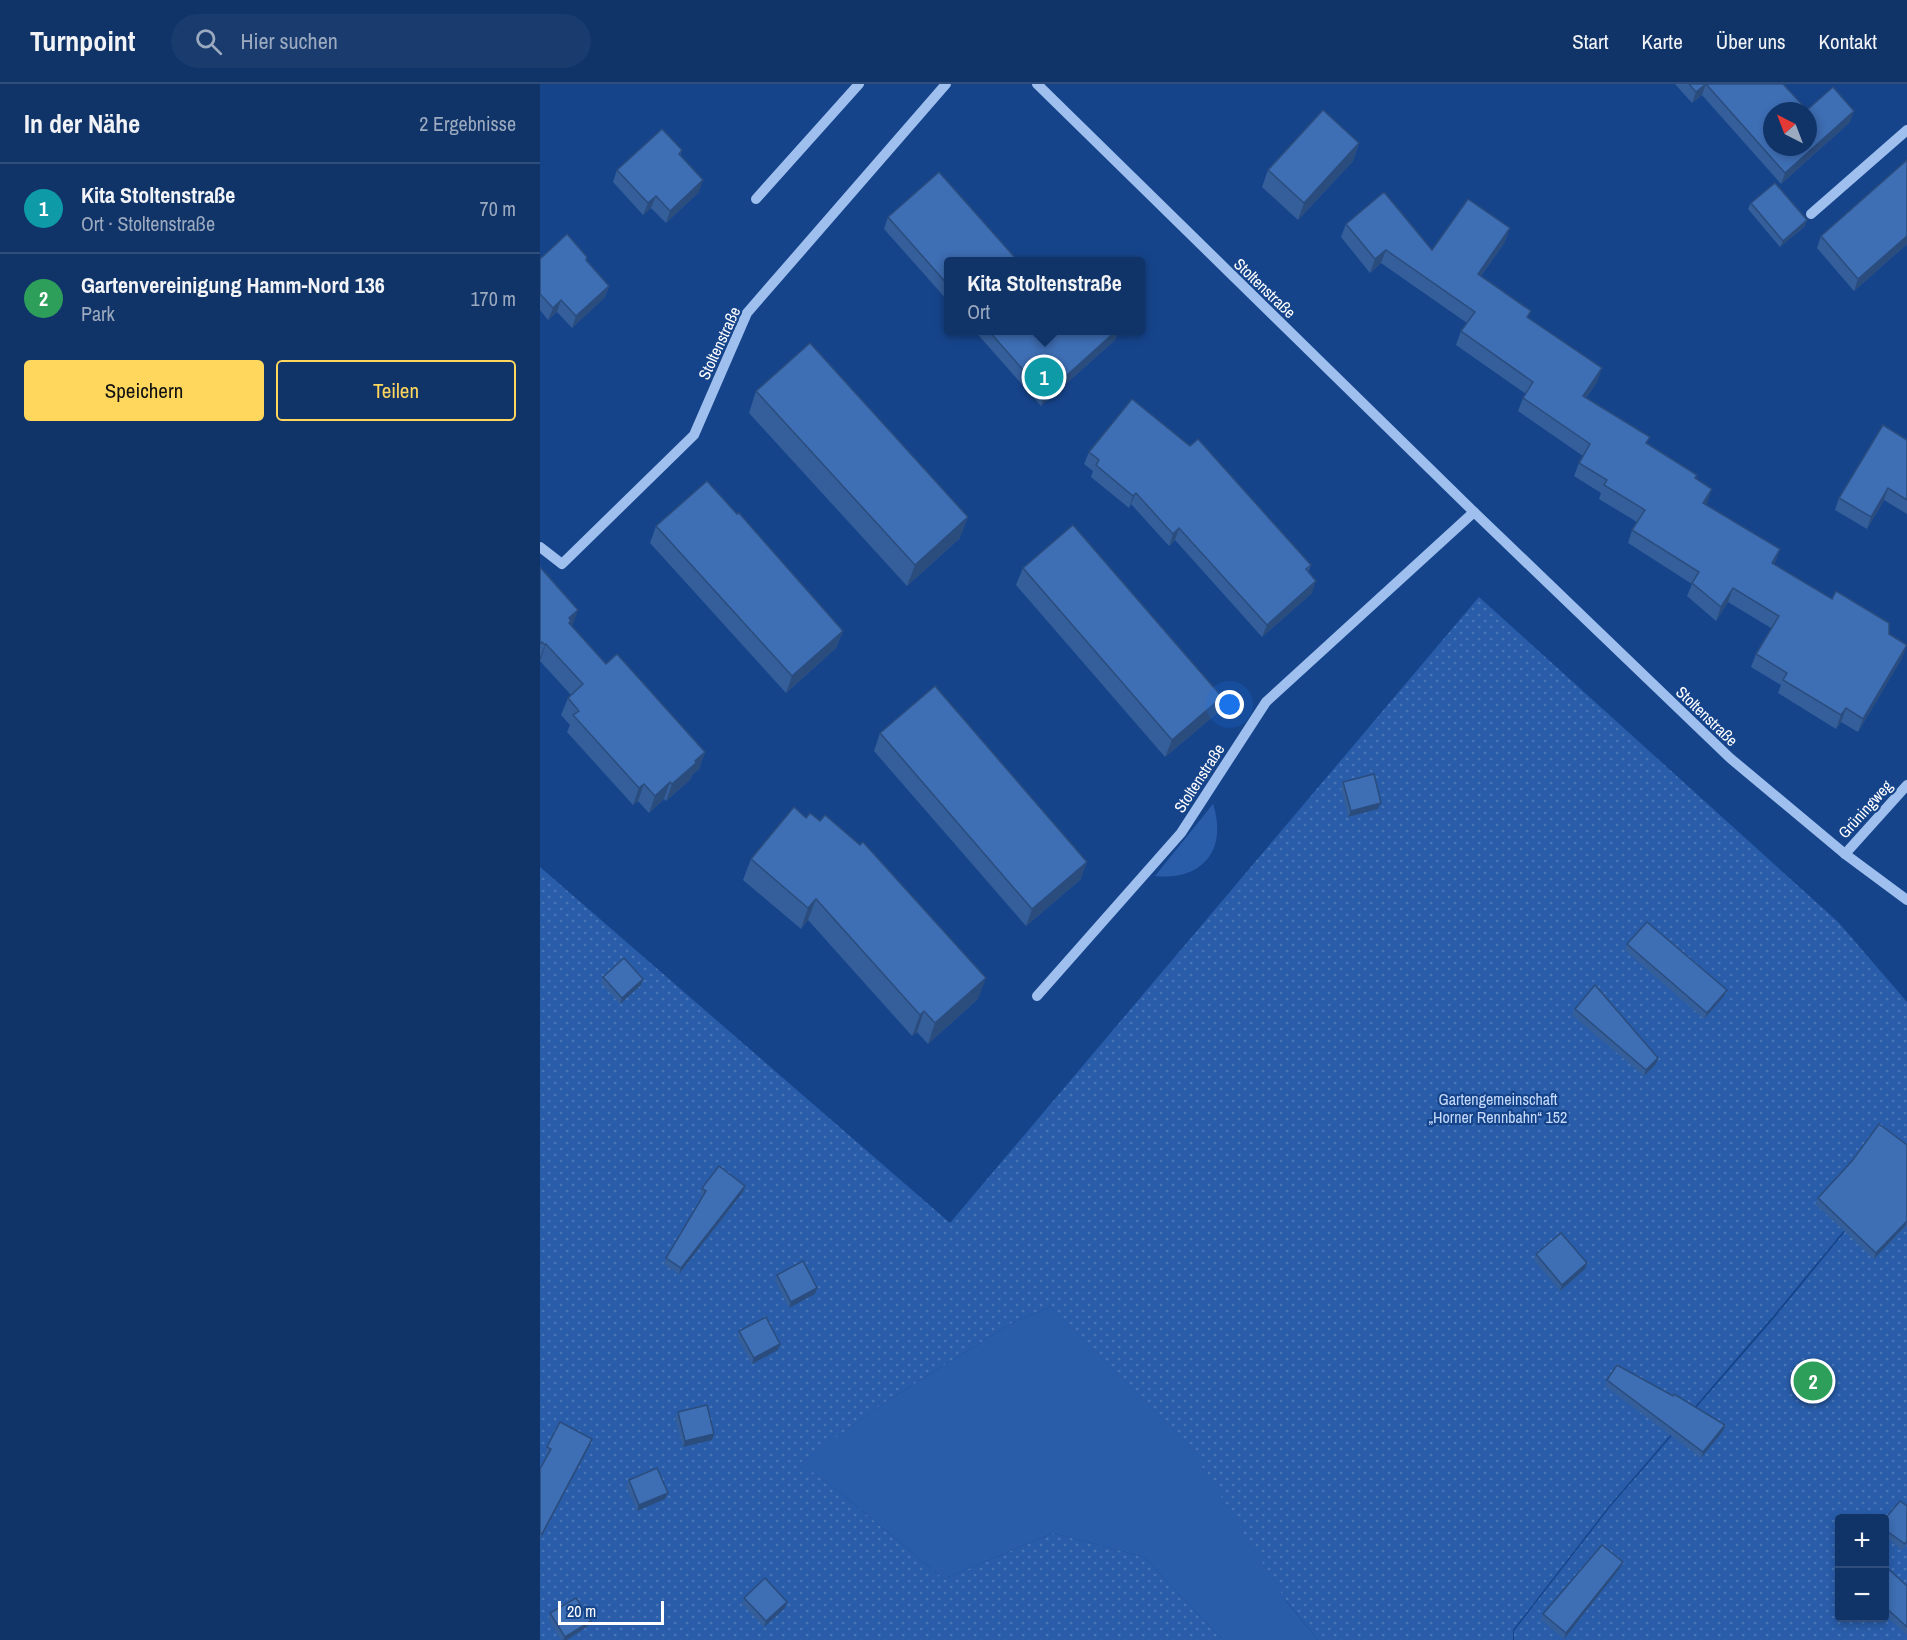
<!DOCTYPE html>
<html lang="de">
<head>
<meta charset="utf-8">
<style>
	body { margin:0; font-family:"Archivo Narrow",sans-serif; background:#193b6e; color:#f1f3f6 }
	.controls { position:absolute; right:18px; bottom:18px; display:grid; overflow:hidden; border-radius:6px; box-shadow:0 3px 9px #0003 }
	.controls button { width:54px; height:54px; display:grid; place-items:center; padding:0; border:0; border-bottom:2px solid #304e7c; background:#103368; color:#f1f3f6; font:30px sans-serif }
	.compass { position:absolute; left:1223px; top:18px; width:54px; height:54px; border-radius:50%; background:#103368; box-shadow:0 3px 9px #0003; rotate:318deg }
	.scale { position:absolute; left:18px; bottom:15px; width:106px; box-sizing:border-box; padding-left:6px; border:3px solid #fff; border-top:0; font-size:16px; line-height:21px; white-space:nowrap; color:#fff; -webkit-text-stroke:4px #16448b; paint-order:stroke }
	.you { position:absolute; left:690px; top:621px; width:21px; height:21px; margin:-15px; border:4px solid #fff; border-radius:50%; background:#1a73e8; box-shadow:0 0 0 9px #1a73e833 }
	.badge { display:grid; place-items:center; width:39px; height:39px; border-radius:50%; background:#ffd75d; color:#fff; font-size:20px; font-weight:700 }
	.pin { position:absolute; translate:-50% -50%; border:3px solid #fff; box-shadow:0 2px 6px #0006 }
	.popup { position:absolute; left:404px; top:173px; width:201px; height:78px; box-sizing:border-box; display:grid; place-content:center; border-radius:6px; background:#103368; filter:drop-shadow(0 2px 4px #0005); font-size:20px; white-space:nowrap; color:#9caac0 }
	.popup b { font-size:22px; color:#f1f3f6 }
	.popup::after { content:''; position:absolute; left:50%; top:100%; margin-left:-12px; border:12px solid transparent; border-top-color:#103368 }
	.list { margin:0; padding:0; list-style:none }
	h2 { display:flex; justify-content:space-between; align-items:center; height:78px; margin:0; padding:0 24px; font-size:26px }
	h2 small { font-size:20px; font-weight:400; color:#9caac0 }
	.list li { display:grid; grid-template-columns:39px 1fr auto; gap:18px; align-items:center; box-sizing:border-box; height:90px; padding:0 24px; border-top:2px solid #304e7c }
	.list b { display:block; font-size:22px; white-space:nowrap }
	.list p { margin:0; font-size:20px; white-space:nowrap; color:#9caac0 }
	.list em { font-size:20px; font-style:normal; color:#9caac0 }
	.actions { display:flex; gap:12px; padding:18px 24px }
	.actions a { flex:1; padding:14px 0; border:2px solid #ffd75d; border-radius:6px; text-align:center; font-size:21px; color:#ffd75d }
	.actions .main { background:#ffd75d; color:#111 }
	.icon { flex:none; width:33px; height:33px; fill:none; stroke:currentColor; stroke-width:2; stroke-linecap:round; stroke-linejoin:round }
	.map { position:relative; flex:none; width:1367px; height:1556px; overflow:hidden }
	header { display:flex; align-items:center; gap:36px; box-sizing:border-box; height:84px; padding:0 30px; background:#103368; border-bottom:2px solid #304e7c }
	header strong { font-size:28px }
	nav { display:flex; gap:33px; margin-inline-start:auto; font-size:21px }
	.search { width:420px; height:54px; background:#193b6e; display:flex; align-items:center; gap:15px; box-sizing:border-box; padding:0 21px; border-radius:33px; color:#9caac0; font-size:22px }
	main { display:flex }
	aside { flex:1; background:#103368 }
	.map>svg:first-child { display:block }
	.grass { fill:url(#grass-dots); fill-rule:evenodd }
	.park { fill:#295daa }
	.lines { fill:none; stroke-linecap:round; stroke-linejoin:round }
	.minor { stroke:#9fc0ef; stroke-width:10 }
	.wall { fill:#355f9b }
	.shaded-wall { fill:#2b4d7e }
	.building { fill:#3e6eb4; stroke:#2b4d7e; stroke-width:1.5; fill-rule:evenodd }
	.labels { text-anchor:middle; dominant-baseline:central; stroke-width:4.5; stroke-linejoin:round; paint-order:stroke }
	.street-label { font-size:16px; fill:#fff; stroke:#16448b }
	.park-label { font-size:16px; fill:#c6dbfb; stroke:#16448b }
</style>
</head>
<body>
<header>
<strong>Turnpoint</strong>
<div class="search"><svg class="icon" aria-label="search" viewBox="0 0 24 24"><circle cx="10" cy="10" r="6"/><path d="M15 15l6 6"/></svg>Hier suchen</div>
<nav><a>Start</a><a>Karte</a><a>Über uns</a><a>Kontakt</a></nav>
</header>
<main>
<aside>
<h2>In der Nähe<small>2 Ergebnisse</small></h2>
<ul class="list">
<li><span class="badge" style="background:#0f9aa8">1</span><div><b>Kita Stoltenstraße</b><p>Ort · Stoltenstraße</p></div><em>70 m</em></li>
<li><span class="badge" style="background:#2e9e5b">2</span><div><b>Gartenvereinigung Hamm-Nord 136</b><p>Park</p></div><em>170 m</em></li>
</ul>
<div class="actions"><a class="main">Speichern</a><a>Teilen</a></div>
</aside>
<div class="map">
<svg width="1367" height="1556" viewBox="0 0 1367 1556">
	<defs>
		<pattern id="grass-dots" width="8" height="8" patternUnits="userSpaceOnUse" patternTransform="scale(1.5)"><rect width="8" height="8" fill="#295daa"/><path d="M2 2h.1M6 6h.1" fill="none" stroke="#4975b7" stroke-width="1.8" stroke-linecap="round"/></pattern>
	</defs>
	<rect width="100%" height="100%" fill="#16448b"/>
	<g class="grass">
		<polygon points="939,513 1298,838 1367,918 1367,1070 1234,1231 1069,1422 973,1546 973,1556 778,1556 510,1223 472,1239 347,1317 261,1379 302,1410 404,1495 513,1449 604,1473 683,1556 0,1556 0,783 410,1139"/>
		<path d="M1367 1072V1556H974V1547L1070 1423 1235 1233ZM1300 1434H1344V1534H1300Z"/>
	</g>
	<g class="park">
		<path d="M673 720C688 766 662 797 615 792Z"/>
		<polygon points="510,1223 650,1363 747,1518 778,1556 683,1556 604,1473 513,1449 404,1495 302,1410 260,1379 347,1317 472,1239"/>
	</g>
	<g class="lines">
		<g class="minor">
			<polyline points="497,0 934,428 1190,674 1305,770 1367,816"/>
			<polyline points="216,115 319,0"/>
			<polyline points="1271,130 1367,46"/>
			<polyline points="0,463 22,480 154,351 207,229 406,0"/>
			<polyline points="1305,770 1367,701"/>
			<polyline points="497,912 641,749 726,618 934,428"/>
		</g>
	</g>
	<g class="wall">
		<polygon points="1135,0 1243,0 1267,26 1310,38 1241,100 1162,11 1152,19"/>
		<polygon points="819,59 813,77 758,136 722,103 728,86"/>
		<polygon points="142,66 140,72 159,108 126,139 111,124 103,131 73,98 77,86"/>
		<polygon points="1367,76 1367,160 1314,207 1277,164 1281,152"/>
		<polygon points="1211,119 1265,142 1240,163 1208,125"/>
		<polygon points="348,133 408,177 408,217 344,145"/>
		<polygon points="806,140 892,166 965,158 941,192 988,234 1057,298 1046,314 1156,395 1167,419 1166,421 1240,465 1234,481 1349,550 1362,574 1318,648 1301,638 1296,645 1238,609 1241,601 1211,583 1216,570 1231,544 1188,518 1176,537 1147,512 1152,500 1088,459 1092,446 1097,438 1059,415 1061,409 1034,392 1039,379 1043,372 978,327 983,314 986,310 916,261 921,247 927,239 841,179 830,189 801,153"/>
		<polygon points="47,173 46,176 69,202 65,213 32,244 17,228 8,236 0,226 0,175"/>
		<polygon points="434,246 579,246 575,256 501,322"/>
		<polygon points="216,307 420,454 367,502 209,329"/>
		<polygon points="1367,356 1367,430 1344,416 1327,445 1295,426 1299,414"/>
		<polygon points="549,368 771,481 768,488 772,509 722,553 635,456 629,462 591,420 589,424 551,393 553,387 544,380"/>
		<polygon points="116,442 303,547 296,564 246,609 110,459"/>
		<polygon points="0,483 32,543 66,580 165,668 159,685 152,691 150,696 126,717 124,715 109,729 98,717 93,721 27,648 30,641 21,631 28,614 31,611 0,577"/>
		<polygon points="483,484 682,613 676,630 625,673 476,501"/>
		<polygon points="340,649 541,795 486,842 334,667"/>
		<polygon points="803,698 838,725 808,733 801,704"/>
		<polygon points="211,775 438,915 388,960 377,948 372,952 268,836 261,845 203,796"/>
		<polygon points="1087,860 1187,906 1184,912 1164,935 1085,866"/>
		<polygon points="63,893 103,895 101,901 80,920 61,899"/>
		<polygon points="1035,925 1116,980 1104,992 1032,931"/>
		<polygon points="1367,1061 1367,1142 1334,1175 1275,1120 1278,1114"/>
		<polygon points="205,1102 203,1108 139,1190 124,1180 126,1174 163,1112 160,1110 162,1104"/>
		<polygon points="996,1170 1047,1179 1045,1185 1020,1207 994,1176"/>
		<polygon points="237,1191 275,1210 249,1224 235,1197"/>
		<polygon points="199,1247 240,1260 238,1266 212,1280 197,1253"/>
		<polygon points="1067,1296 1183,1347 1161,1374 1065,1302"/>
		<polygon points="138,1328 174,1350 172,1356 143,1363 135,1334"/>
		<polygon points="50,1361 0,1455 0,1385 8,1371 5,1369 7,1363"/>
		<polygon points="89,1396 125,1415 97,1427 86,1402"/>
		<polygon points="1344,1436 1367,1460 1362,1466 1344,1452"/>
		<polygon points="1083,1478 1080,1484 1024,1555 1001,1536 1003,1530"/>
		<polygon points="1344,1481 1367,1502 1367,1551 1344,1530"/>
		<polygon points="204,1514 247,1518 245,1524 224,1543 202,1520"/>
		<polygon points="10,1529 51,1537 48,1542 27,1556 21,1556 8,1535"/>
	</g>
	<g class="shaded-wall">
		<polygon points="1166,0 1162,11 1152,19 1156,8"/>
		<polygon points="1314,27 1310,38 1241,100 1245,89"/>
		<polygon points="819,59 813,77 758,136 764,119"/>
		<polygon points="163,96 159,108 126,139 130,127"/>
		<polygon points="116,112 111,124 103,131 108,119"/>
		<polygon points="1267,136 1265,142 1240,163 1243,157"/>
		<polygon points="970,144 965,158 933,203 938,190"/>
		<polygon points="1367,152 1367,160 1314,207 1318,195"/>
		<polygon points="846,166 841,179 830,189 835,175"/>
		<polygon points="69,202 65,213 32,244 36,232"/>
		<polygon points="21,216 17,228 8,236 13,224"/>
		<polygon points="577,246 579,246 575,256 501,322 505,311"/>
		<polygon points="1062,284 1057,298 1038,325 1043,312"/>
		<polygon points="1348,404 1344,416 1327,445 1331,433"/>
		<polygon points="1172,405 1167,419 1158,433 1163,419"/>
		<polygon points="596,409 591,420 589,424 593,412"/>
		<polygon points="428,433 420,454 367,502 375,481"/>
		<polygon points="639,444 635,456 629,462 633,450"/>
		<polygon points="1240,465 1235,479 1227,493 1232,479"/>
		<polygon points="776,497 772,509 722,553 727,541"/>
		<polygon points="1193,504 1188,518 1176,537 1181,523"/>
		<polygon points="38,526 32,543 28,547 29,534"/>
		<polygon points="303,547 296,564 246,609 252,592"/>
		<polygon points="6,560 0,577 0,574 5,561"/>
		<polygon points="1367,561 1362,574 1318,648 1323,635"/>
		<polygon points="682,613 676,630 625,673 632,656"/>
		<polygon points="1306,624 1301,638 1296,645 1301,631"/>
		<polygon points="165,668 159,685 152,691 150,696 126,717 132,700"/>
		<polygon points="130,698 124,715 109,729 115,712"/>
		<polygon points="104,700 98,717 93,721 99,704"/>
		<polygon points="841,719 838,725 808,733 811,727"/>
		<polygon points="547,778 541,795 486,842 492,825"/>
		<polygon points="276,815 268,836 261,845 268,824"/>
		<polygon points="446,894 438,915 388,960 395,939"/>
		<polygon points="103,895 101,901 80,920 82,914"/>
		<polygon points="1187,906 1184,912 1164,935 1167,929"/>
		<polygon points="384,927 377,948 372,952 380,931"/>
		<polygon points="1118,974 1116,980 1104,992 1106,986"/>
		<polygon points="205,1102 203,1108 139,1190 141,1184"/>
		<polygon points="1367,1137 1366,1141 1334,1175 1336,1169"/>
		<polygon points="1047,1179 1045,1185 1020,1207 1022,1201"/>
		<polygon points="277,1204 275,1210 249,1224 251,1218"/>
		<polygon points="240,1260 238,1266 212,1280 214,1274"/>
		<polygon points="1185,1341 1183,1347 1161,1374 1163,1368"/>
		<polygon points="174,1350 172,1356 143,1363 145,1357"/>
		<polygon points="52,1355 50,1361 0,1455 2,1450"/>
		<polygon points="128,1409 125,1415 97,1427 99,1421"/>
		<polygon points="1083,1478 1080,1484 1024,1555 1026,1549"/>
		<polygon points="247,1518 245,1524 224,1543 226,1537"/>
		<polygon points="51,1537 48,1542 27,1556 23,1556 25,1553"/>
	</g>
	<g class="building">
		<polygon points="1149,0 1166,0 1156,8"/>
		<path d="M1166 0H1243L1267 26 1293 3 1314 27 1245 89ZM1232 27H1268V63H1232Z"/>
		<polygon points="783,26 819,59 764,119 728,86"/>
		<polygon points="122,45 142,66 139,70 163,96 130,127 116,112 108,119 77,86"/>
		<polygon points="1367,76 1367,152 1318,195 1281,152"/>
		<polygon points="399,88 478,177 408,177 408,201 348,133"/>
		<polygon points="1235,99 1267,136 1243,157 1211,119"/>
		<polygon points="844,108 892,166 928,115 970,144 938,190 991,227 987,233 1062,284 1043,312 1110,353 1106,359 1157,391 1155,394 1172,405 1163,419 1240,465 1232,479 1292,515 1296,507 1349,539 1349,550 1367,561 1323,635 1306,624 1301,631 1243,596 1247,589 1216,570 1239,532 1193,504 1181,523 1152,499 1159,488 1092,446 1105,426 1064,401 1067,396 1039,379 1050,360 983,314 993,298 921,247 935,228 846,166 835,175 806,140"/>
		<polygon points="27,150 47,173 46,176 69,202 36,232 21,216 13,224 0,210 0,175"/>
		<polygon points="494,174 497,177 489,177"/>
		<polygon points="448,246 577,246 505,311"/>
		<polygon points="270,259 428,433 375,481 216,307"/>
		<polygon points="592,315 650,362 658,355 771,481 766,485 776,497 727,541 639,444 633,450 596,409 593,412 556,381 559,376 549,368"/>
		<polygon points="1343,341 1367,356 1367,416 1348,404 1331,433 1299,414"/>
		<polygon points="167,397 197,430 199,429 303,547 252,592 116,442"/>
		<polygon points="533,441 682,613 632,656 483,484"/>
		<polygon points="0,483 38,526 29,534 31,537 29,539 66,580 77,570 165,668 155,677 156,679 132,700 130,698 115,712 104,700 99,704 33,631 39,627 28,614 43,600 6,560 5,561 2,558 0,560"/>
		<polygon points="395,602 547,778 492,825 340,649"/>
		<polygon points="834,690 841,719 811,727 803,698"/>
		<polygon points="254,723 266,734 270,729 280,737 285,731 320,761 323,758 446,894 395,939 384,927 380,931 276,815 268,824 211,775"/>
		<polygon points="1107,838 1187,906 1167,929 1087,860"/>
		<polygon points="84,874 103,895 82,914 63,893"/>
		<polygon points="1055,901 1118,974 1106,986 1035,925"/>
		<polygon points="1339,1040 1367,1061 1367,1137 1336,1169 1278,1114 1312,1077"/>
		<polygon points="179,1082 205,1102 141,1184 126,1174 166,1107 162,1104"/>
		<polygon points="1021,1149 1047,1179 1022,1201 996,1170"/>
		<polygon points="263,1177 277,1204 251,1218 237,1191"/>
		<polygon points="226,1233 240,1260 214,1274 199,1247"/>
		<polygon points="1077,1281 1133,1312 1134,1310 1185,1341 1163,1368 1067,1296"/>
		<polygon points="167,1321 174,1350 145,1357 138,1328"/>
		<polygon points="20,1338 52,1355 2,1450 0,1449 0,1385 11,1365 7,1363"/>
		<polygon points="117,1384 128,1409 99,1421 89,1396"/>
		<polygon points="1360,1417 1367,1422 1367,1457 1365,1460 1344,1445 1344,1436"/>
		<polygon points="1062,1461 1083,1478 1026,1549 1003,1530"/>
		<polygon points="1344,1481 1367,1502 1367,1543 1344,1522"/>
		<polygon points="225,1494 247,1518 226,1537 204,1514"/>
		<polygon points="36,1514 51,1537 25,1553 10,1529"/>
	</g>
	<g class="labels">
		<g class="street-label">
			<text transform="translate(725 204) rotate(44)">Stoltenstraße</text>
			<text transform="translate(179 259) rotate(-65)">Stoltenstraße</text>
			<text transform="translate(1167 632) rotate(44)">Stoltenstraße</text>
			<text transform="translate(659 694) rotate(-57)">Stoltenstraße</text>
			<text transform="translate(1325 725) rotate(-48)">Grüningweg</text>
		</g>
		<g class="park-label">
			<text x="958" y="1015">Gartengemeinschaft<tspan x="958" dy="18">„Horner Rennbahn“ 152</tspan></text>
		</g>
	</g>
</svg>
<div class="controls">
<button>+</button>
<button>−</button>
</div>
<svg class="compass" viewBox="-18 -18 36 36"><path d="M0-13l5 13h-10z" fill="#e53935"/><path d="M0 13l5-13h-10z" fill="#9caac0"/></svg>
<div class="scale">20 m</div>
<div class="you"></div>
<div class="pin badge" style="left:504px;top:293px;background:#0f9aa8">1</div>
<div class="popup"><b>Kita Stoltenstraße</b>Ort</div>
<div class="pin badge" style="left:1273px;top:1297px;background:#2e9e5b">2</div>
</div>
</main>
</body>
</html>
